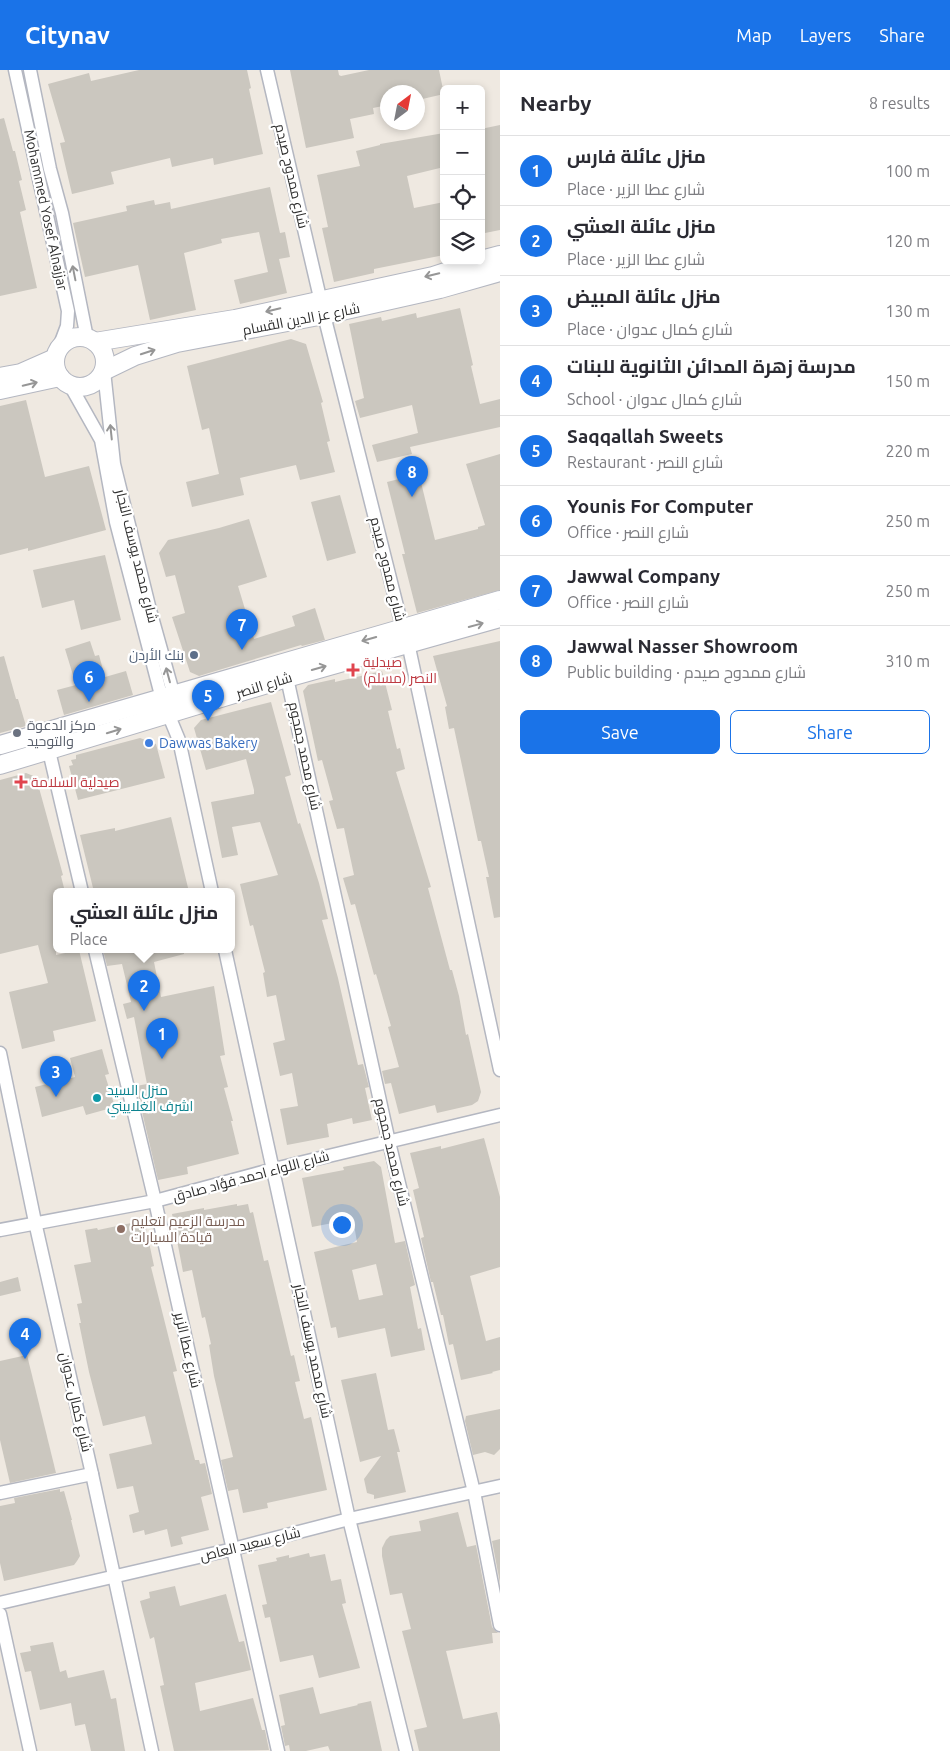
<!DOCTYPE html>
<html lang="en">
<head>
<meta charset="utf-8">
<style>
	body { margin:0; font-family:Ubuntu,Cairo,sans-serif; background:#f7f7f7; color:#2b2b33 }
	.controls { position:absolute; right:15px; top:15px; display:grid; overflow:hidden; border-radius:8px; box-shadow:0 2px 8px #0003 }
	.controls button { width:45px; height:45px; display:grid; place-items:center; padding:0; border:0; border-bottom:1px solid #e1e1e2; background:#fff; color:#2b2b33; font:25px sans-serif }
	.compass { position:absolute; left:380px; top:15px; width:45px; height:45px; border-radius:50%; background:#fff; box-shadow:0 2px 8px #0003; rotate:32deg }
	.you { position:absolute; left:341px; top:1154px; width:18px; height:18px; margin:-12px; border:4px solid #fff; border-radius:50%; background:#1a73e8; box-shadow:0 0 0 8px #1a73e833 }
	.badge { display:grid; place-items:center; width:32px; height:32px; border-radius:50%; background:#1a73e8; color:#fff; font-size:16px; font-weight:700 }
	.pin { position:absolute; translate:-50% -41px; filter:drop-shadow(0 1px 2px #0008) }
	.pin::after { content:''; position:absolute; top:26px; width:18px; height:15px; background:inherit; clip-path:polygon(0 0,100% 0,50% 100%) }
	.popup { position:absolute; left:53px; top:818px; width:182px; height:65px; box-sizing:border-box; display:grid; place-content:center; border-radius:8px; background:#fff; filter:drop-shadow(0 1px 4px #0005); font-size:16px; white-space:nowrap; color:#7c7c81 }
	.popup b { font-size:19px; color:#2b2b33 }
	.popup::after { content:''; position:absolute; left:50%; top:100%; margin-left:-10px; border:10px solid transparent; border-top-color:#fff }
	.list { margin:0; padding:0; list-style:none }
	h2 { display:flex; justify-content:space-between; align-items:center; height:65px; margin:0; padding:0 20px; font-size:21px }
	h2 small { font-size:16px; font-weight:400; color:#7c7c81 }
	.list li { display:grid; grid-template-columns:32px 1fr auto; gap:15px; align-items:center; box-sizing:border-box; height:70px; padding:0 20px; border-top:1px solid #e1e1e2 }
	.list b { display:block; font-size:19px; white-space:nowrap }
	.list p { margin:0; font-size:16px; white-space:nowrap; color:#7c7c81 }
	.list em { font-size:16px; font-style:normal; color:#7c7c81 }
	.actions { display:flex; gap:10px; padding:15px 20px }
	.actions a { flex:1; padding:11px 0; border:1px solid #1a73e8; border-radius:8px; text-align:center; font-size:18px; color:#1a73e8 }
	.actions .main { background:#1a73e8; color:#fff }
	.icon { flex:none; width:28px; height:28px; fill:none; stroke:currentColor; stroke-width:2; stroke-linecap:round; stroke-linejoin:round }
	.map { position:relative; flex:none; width:500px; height:1681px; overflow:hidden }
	header { display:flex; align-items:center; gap:30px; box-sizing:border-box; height:70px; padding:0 25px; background:#1a73e8; color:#fff }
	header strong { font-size:24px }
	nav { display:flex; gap:28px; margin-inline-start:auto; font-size:18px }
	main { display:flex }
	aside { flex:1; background:#fff }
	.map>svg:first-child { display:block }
	.building { fill:#cbc7bf; fill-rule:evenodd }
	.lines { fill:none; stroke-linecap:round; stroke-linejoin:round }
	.minor-casing { stroke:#b4b7c1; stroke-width:15 }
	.secondary-casing { stroke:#b4b7c1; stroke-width:20 }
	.minor { stroke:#fff; stroke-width:12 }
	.secondary { stroke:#fff; stroke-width:18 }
	.oneway { stroke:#969696 }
	.service-dot { fill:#5c6f8a; stroke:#fff; stroke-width:2 }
	.health-dot { fill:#e0444e; stroke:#fff; stroke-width:2 }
	.worship-dot { fill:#6b7280; stroke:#fff; stroke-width:2 }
	.shop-dot { fill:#3f7fe0; stroke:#fff; stroke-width:2 }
	.culture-dot { fill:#0f9aa8; stroke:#fff; stroke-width:2 }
	.education-dot { fill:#8d6e63; stroke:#fff; stroke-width:2 }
	.labels { text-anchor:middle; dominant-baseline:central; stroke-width:4.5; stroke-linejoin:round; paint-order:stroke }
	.street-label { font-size:14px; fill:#2e2e2e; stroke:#fff }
	.service-label { font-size:14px; fill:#4e5e75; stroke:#fff; text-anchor:end }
	.health-label { font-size:14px; fill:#be3a42; stroke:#fff; text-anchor:start }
	.worship-label { font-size:14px; fill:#5b616d; stroke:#fff; text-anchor:start }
	.shop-label { font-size:14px; fill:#366cbe; stroke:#fff; text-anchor:start }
	.culture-label { font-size:14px; fill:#0d838f; stroke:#fff; text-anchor:start }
	.education-label { font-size:14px; fill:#785e54; stroke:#fff; text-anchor:start }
</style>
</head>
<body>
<header>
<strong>Citynav</strong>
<nav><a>Map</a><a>Layers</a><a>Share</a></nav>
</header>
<main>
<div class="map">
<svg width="500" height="1681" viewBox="0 0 500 1681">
	<rect width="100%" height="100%" fill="#efe9e1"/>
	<g class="building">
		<polygon points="139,0 247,0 251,18 249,19 263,84 214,95 213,88 172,97 170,88 111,102 114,114 72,124 60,73 65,72 48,14 89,3 91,11"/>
		<polygon points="290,0 338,0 339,5 341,6 369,0 439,0 444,24 418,30 418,22 388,22 388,35 373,38 374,44 350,49 354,68 306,78"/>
		<polygon points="4,48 13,81 15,81 22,110 19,111 26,140 20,142 37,218 0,226 0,49"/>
		<polygon points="500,55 500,160 485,163 481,148 481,59"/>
		<polygon points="444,63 444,97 407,106 414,138 444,132 444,185 374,199 374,203 334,212 322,158 328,157 317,105 360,96 356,81 380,75 380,74"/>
		<polygon points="270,117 280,163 285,162 290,187 279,189 287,223 240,234 234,210 268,202 259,162 221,169 222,173 184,183 196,240 150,250 138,195 85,207 73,153 127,141 126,136 154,130 155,135 170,132 171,139"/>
		<polygon points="460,238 473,295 471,296 480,334 500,329 500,357 410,377 412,384 377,392 372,375 418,363 412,335 360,348 355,331 364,328 349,254 381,247 382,251 416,243 417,248"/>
		<polygon points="291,269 306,274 323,332 321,333 330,371 327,372 335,402 300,410 296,395 240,408 244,425 192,437 186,412 219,404 209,358 202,360 187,296"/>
		<polygon points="26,330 45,407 89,396 106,460 28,481 28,478 0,485 0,336"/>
		<polygon points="500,384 500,520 417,543 402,484 405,484 387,412 419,404 435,470 478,459 478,457 485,455 466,394"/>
		<polygon points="340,425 356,483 327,491 311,432"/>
		<polygon points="249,449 267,507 238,516 254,569 295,556 292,546 315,538 325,570 302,576 301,575 199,606 190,602 172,547 185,543 175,505 166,507 159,483 168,470 219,458"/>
		<polygon points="105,485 121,550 81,560 74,530 42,538 33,500"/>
		<polygon points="90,571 95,586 99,585 105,607 126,601 133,625 64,645 57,620 76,615 65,579"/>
		<polygon points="500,571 500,847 494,848 486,807 489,807 481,771 478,771 454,658 449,659 445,637 447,636 433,586"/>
		<polygon points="4,586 16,629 18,629 26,656 0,663 0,587"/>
		<polygon points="382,601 392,640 388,641 397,679 400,678 405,699 396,702 431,817 428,818 450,900 452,900 459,926 466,965 468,964 481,1022 478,1031 472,1035 437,1043 435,1035 399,1044 391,1013 385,1014 382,1001 399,997 388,957 391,956 376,904 374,905 355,834 351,835 343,808 354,805 344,758 337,759 329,731 333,730 322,690 318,691 303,621 308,615 335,609 335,612"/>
		<polygon points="271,632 291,705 285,707 298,754 300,753 319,813 328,849 322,850 338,908 358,995 363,994 369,1017 365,1018 372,1050 353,1054 352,1048 327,1054 329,1067 287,1075 280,1039 298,1036 292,1003 280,1006 273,973 285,970 276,925 267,927 263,903 265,902 253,855 250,856 240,814 278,805 260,752 232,757 238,785 222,788 211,732 254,724 254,720 246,689 206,700 194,658 201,650"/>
		<polygon points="140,668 156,674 165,708 78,730 69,696 73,695 71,690 76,689 76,685"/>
		<polygon points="26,703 36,707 63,805 61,806 65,822 56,822 56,885 79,880 96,951 53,961 55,971 22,979 9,922 48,913 38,875 0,884 0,710"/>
		<polygon points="171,747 189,822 94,822 80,765 115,758 115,761"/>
		<polygon points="103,880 184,880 184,884 154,892 161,927 214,916 225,985 220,986 228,1017 224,1018 233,1051 231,1051 239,1084 187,1097 188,1104 158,1110 136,1016 147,1014 134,947 127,949 123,934 131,932 122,894 107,896"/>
		<polygon points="102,979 109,1004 105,1005 115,1037 86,1045 83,1036 42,1047 35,1017 75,1007 70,988"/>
		<polygon points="484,1068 500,1127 500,1197 470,1206 486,1271 500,1267 500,1300 492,1302 493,1303 461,1310 453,1274 449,1275 443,1245 441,1245 433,1212 431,1212 421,1168 424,1167 413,1120 419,1118 410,1083 441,1076 441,1079"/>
		<path d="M374 1091 381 1097 395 1173 405 1171 415 1215 410 1217 418 1259 421 1258 425 1280 391 1287 385 1258 338 1268 336 1257 331 1258 314 1182 357 1172 353 1149 312 1157 302 1108 344 1100 343 1097ZM376 1194 383 1225 359 1230 352 1200Z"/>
		<polygon points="237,1134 237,1136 248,1134 250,1143 253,1142 264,1191 268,1190 291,1286 294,1285 300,1311 295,1312 304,1349 311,1347 327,1420 267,1433 268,1438 243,1443 238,1419 228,1421 221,1390 233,1387 214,1306 209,1275 211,1274 205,1247 202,1248 192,1200 183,1202 172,1144 204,1138 204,1140"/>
		<polygon points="136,1152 142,1153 146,1158 154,1196 151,1197 177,1301 173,1302 195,1390 199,1390 200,1394 205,1393 212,1424 201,1427 209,1460 181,1467 183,1474 171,1477 167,1459 145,1465 144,1460 133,1463 129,1445 139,1442 133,1416 117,1419 109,1384 152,1374 145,1346 103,1356 89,1302 79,1253 81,1253 77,1234 82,1233 74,1195 91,1192 85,1160 97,1158 98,1160"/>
		<polygon points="18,1207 21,1221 0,1226 0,1212"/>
		<polygon points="27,1285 56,1403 10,1413 0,1370 0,1291"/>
		<polygon points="376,1303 388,1360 394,1359 400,1382 397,1382 406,1422 374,1429 374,1425 367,1423 364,1409 381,1386 360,1392 341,1310"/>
		<polygon points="500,1339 500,1379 494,1385 485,1382 473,1385 465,1351 466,1346"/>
		<polygon points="60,1419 60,1422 64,1421 72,1450 71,1450 80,1486 77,1491 74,1495 4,1511 0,1493 0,1436 15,1433 14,1428"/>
		<polygon points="458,1442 467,1477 476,1475 492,1557 498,1563 492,1563 493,1573 446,1581 463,1649 497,1642 500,1655 500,1681 419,1681 414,1660 427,1657 402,1561 411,1559 402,1523 390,1525 382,1486 382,1478 386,1470 390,1466 421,1461 419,1451"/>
		<polygon points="500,1469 500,1513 492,1471"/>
		<polygon points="309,1483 310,1487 325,1484 331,1511 341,1509 346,1533 342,1534 360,1598 319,1608 313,1585 280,1592 270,1547 265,1548 262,1535 267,1534 258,1495 277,1491 276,1488 289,1485 289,1488"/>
		<polygon points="175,1516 180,1536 226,1524 239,1572 244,1571 251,1600 195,1613 200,1641 253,1628 262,1660 265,1660 269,1680 174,1681 160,1616 164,1615 154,1567 150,1569 140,1531 150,1528 149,1522"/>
		<polygon points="53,1572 60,1602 66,1600 68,1608 104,1600 111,1629 116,1628 125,1681 91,1681 85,1654 75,1656 71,1633 40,1640 31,1601 25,1602 20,1583 31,1581 30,1576"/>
		<polygon points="313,1617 320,1644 358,1635 357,1634 371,1631 382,1681 330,1681 328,1676 306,1681 290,1681 289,1675 285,1676 281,1656 285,1655 279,1625"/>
	</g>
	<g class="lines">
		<defs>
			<g id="minor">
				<polyline points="15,0 68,241 67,256 58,280"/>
				<polyline points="30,0 50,99 62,143 87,268"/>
				<polyline points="267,0 324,245 403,560 408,573 500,1000"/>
				<polyline points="104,301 114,394 150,540 176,633"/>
				<polyline points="70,315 101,370 116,452 162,629 179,670 212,822"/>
				<polyline points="287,608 389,1072 474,1422 500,1555"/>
				<polyline points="49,681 82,822"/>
				<polyline points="95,880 155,1131 278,1681"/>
				<polyline points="225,880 349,1449 406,1681"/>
				<polyline points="0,983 35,1152 92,1404 152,1681"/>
				<polyline points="0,1160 155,1131 274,1099 500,1045"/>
				<polyline points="0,1423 92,1404"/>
				<polyline points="0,1533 233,1479 349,1449 500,1416"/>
				<polyline points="0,1544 30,1681"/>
			</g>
			<g id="secondary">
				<polyline points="481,190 500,185"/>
				<circle cx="80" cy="292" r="25"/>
				<polyline points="95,272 235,249 433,206 479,191"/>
				<polyline points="104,301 135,286 177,273 324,245 440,219 500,202"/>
				<polyline points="0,307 21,303 55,288"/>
				<polyline points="0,320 60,307"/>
				<polyline points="0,675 500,530"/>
				<polyline points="0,695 287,608 500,548"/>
			</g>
		</defs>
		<use href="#minor" class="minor-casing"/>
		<use href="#secondary" class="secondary-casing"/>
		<use href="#minor" class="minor"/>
		<use href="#secondary" class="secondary"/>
	</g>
	<defs><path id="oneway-shaft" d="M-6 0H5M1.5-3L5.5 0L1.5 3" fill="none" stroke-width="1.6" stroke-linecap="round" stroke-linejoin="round" transform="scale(1.25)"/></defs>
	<g class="oneway">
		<use href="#oneway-shaft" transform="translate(74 203) rotate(-101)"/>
		<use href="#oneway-shaft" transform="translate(432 205) rotate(166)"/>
		<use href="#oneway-shaft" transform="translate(273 240) rotate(167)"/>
		<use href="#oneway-shaft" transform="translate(148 282) rotate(-18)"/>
		<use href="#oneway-shaft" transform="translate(30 314) rotate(-13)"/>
		<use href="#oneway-shaft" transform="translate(111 362) rotate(-96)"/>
		<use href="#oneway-shaft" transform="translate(476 555) rotate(-15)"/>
		<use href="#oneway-shaft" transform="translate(369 569) rotate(164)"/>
		<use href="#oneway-shaft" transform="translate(319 598) rotate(-16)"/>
		<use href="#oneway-shaft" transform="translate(168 605) rotate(-105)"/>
		<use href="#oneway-shaft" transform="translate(114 661) rotate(-17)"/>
	</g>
	<circle class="service-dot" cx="194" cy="585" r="5"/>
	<g class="health-dot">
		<path d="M350.5 592.5h5v5h5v5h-5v5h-5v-5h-5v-5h5z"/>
		<path d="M18.5 704.5h5v5h5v5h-5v5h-5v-5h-5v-5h5z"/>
	</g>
	<circle class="worship-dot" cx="17" cy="663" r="5"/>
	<circle class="shop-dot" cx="149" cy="673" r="5"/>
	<circle class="culture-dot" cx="97" cy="1028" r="5"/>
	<circle class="education-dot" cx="121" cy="1159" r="5"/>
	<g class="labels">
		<g class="street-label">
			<text transform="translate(292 106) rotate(77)">شارع ممدوح صيدم</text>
			<text transform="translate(46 140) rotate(78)">Mohammed Yosef Alnajjar</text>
			<text transform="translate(301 249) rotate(-11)">شارع عز الدين القسام</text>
			<text transform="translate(137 486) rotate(76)">شارع محمد يوسف النجار</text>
			<text transform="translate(388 499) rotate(76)">شارع ممدوح صيدم</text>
			<text transform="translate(264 615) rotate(-17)">شارع النصر</text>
			<text transform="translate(305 686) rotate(78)">شارع محمد جمجوم</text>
			<text transform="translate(392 1082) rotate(77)">شارع محمد جمجوم</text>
			<text transform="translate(251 1106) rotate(-15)">شارع اللواء احمد فؤاد صادق</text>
			<text transform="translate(188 1280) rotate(77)">شارع عطا الزير</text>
			<text transform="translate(313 1281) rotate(78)">شارع محمد يوسف النجار</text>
			<text transform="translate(76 1332) rotate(77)">شارع كمال عدوان</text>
			<text transform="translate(250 1474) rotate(-14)">شارع سعيد العاص</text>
		</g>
		<g class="service-label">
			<text x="184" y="585">بنك الأردن</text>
		</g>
		<g class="health-label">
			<text x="363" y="592">صيدلية<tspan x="363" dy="16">النصر (مسلم)</tspan></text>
			<text x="31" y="712">صيدلية السلامة</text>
		</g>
		<g class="worship-label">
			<text x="27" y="655">مركز الدعوة<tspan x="27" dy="16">والتوحيد</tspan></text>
		</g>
		<g class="shop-label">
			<text x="159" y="673">Dawwas Bakery</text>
		</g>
		<g class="culture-label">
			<text x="107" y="1020">منزل السيد<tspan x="107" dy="16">اشرف الغلاييني</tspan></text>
		</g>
		<g class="education-label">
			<text x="131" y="1151">مدرسة الزعيم لتعليم<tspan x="131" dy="16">قيادة السيارات</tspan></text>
		</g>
	</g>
</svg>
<div class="controls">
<button>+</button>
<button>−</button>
<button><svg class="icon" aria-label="locate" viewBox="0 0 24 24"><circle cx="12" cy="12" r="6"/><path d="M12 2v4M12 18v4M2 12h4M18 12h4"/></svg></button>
<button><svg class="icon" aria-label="layers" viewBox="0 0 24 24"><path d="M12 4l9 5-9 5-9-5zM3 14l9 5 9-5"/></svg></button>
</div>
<svg class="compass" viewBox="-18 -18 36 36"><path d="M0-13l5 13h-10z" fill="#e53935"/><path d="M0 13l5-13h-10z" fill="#7c7c81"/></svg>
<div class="you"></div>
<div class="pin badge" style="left:162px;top:989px">1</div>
<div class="pin badge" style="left:144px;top:941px">2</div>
<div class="popup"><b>منزل عائلة العشي</b>Place</div>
<div class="pin badge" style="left:56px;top:1027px">3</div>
<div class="pin badge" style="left:25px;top:1289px">4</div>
<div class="pin badge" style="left:208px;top:651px">5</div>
<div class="pin badge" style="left:89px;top:632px">6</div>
<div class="pin badge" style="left:242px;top:580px">7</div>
<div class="pin badge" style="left:412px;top:427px">8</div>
</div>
<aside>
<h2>Nearby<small>8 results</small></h2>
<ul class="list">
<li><span class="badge">1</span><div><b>منزل عائلة فارس</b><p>Place · شارع عطا الزير</p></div><em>100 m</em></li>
<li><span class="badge">2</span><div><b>منزل عائلة العشي</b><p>Place · شارع عطا الزير</p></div><em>120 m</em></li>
<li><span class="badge">3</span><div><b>منزل عائلة المبيض</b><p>Place · شارع كمال عدوان</p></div><em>130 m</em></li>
<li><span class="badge">4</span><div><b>مدرسة زهرة المدائن الثانوية للبنات</b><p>School · شارع كمال عدوان</p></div><em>150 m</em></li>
<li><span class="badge">5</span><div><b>Saqqallah Sweets</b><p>Restaurant · شارع النصر</p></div><em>220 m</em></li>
<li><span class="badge">6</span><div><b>Younis For Computer</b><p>Office · شارع النصر</p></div><em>250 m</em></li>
<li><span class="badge">7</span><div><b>Jawwal Company</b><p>Office · شارع النصر</p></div><em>250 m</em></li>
<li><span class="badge">8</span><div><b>Jawwal Nasser Showroom</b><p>Public building · شارع ممدوح صيدم</p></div><em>310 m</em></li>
</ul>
<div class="actions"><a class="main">Save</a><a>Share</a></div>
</aside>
</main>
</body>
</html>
